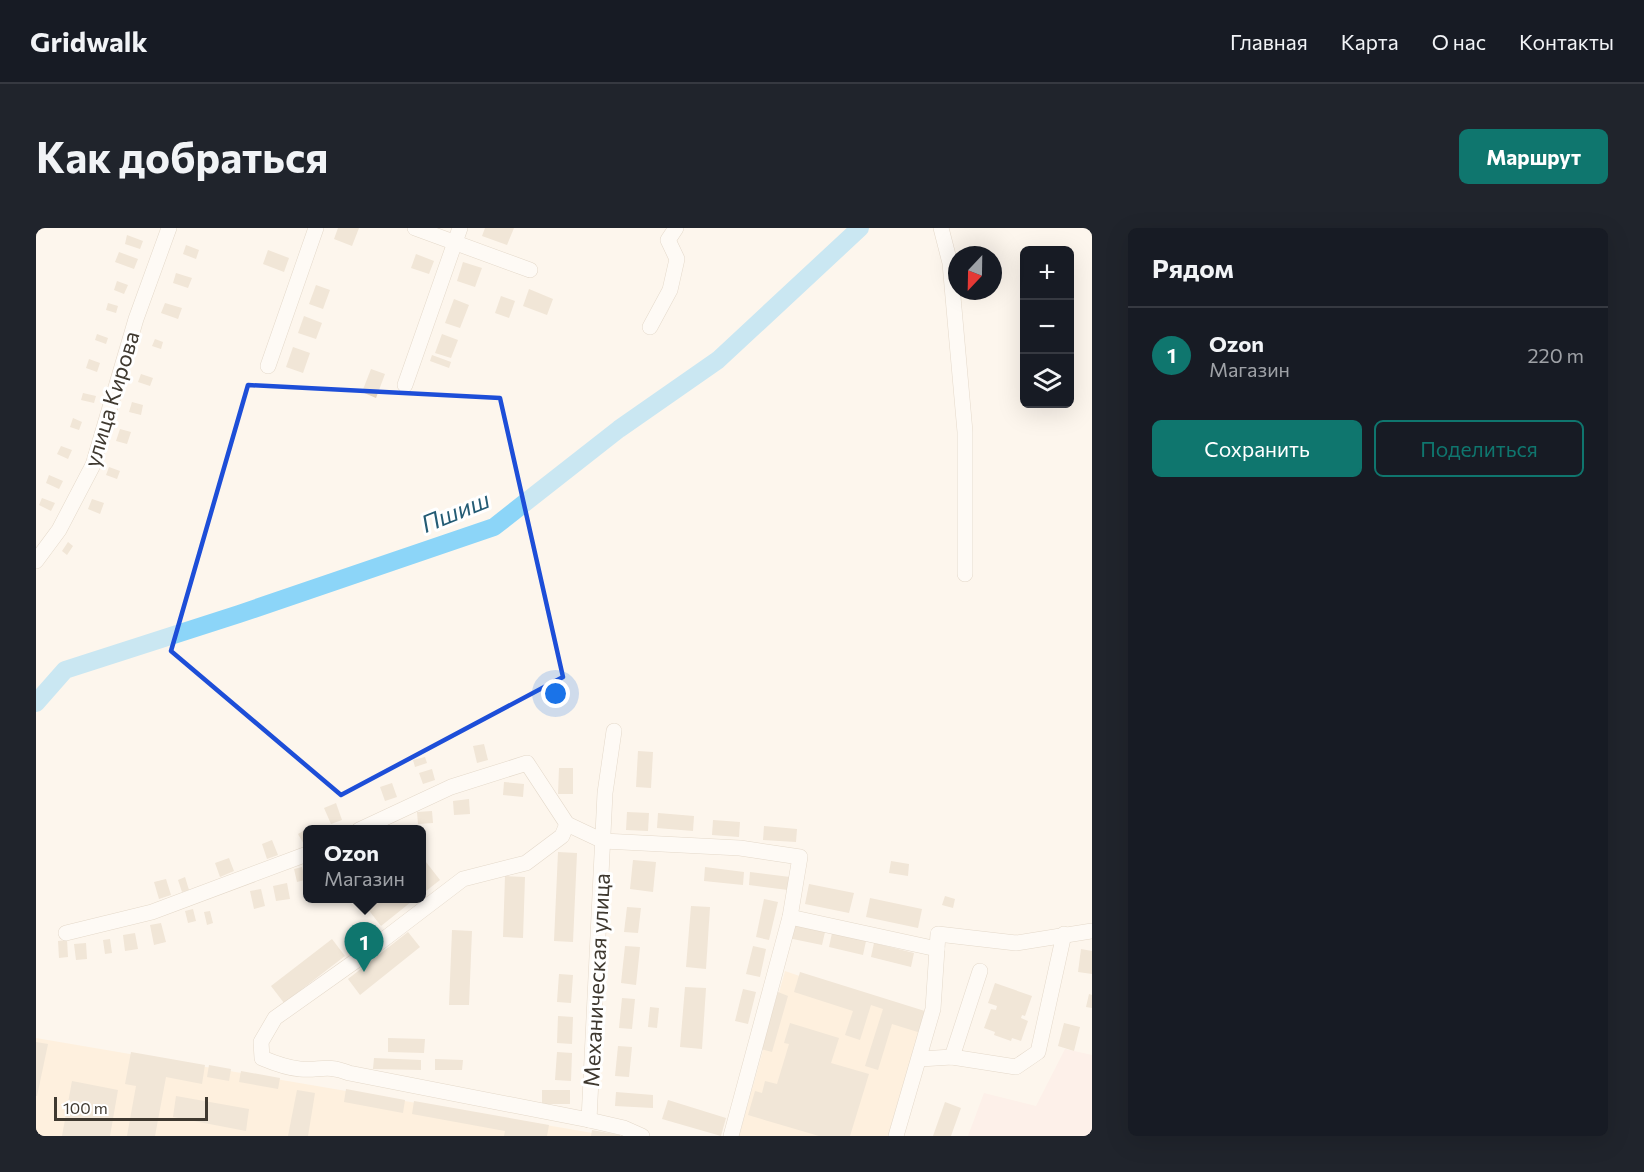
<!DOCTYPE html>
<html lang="ru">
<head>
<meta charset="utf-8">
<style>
	body { margin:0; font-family:Commissioner,sans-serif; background:#20242c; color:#f1f3f6 }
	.controls { position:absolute; right:18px; top:18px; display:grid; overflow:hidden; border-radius:9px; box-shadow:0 6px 24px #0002 }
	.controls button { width:54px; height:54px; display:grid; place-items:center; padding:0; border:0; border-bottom:2px solid #363941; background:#171b24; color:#f1f3f6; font:30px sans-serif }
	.compass { position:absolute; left:912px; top:18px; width:54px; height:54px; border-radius:50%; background:#171b24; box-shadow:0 6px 24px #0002; rotate:202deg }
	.scale { position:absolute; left:18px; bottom:15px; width:154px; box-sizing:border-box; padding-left:6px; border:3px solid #3f3930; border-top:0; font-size:16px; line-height:21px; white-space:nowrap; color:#3f3930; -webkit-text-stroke:4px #fff; paint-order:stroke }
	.you { position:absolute; left:520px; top:466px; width:21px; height:21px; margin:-15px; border:4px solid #fff; border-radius:50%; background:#1a73e8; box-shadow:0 0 0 9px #1a73e833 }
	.badge { display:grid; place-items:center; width:39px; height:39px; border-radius:50%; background:#0f766e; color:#fff; font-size:20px; font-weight:700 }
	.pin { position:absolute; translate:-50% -50px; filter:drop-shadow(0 2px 3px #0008) }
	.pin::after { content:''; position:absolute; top:32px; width:21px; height:18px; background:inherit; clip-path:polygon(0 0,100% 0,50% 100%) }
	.popup { position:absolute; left:267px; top:597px; width:123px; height:78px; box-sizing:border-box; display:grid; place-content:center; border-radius:9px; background:#171b24; filter:drop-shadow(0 2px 4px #0005); font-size:20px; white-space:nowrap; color:#9ea1a6 }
	.popup b { font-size:22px; color:#f1f3f6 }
	.popup::after { content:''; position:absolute; left:50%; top:100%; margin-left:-12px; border:12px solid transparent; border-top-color:#171b24 }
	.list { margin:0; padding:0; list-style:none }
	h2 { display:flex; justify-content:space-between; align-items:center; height:78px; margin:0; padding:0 24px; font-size:26px }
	h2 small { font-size:20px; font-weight:400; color:#9ea1a6 }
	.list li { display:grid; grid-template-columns:39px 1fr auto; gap:18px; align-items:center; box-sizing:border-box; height:96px; padding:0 24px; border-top:2px solid #363941 }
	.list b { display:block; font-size:22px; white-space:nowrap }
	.list p { margin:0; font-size:20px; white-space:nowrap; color:#9ea1a6 }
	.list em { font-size:20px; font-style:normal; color:#9ea1a6 }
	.actions { display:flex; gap:12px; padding:18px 24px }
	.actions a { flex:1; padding:14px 0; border:2px solid #0f766e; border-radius:9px; text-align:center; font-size:21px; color:#0f766e }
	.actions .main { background:#0f766e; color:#fff }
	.icon { flex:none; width:33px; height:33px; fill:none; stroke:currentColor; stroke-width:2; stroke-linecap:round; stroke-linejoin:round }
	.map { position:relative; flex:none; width:1056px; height:908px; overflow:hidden; border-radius:9px }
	header { display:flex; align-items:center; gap:36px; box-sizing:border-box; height:84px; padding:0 30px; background:#171b24; border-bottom:2px solid #363941 }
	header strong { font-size:28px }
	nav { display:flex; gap:33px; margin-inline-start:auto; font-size:21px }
	.intro { display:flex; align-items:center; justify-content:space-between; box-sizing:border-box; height:144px; padding:0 36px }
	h1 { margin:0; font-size:42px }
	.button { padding:15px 27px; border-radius:9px; background:#0f766e; color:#fff; font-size:21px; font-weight:700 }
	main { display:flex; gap:36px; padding:0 36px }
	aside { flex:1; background:#171b24; border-radius:9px; box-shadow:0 6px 24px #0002 }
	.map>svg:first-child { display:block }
	.built { fill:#fee9cc }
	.education { fill:#fde8e4 }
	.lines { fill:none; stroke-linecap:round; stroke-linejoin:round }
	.river { stroke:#8cd5f8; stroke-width:18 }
	.building { fill:#e2d2bc }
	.minor-casing { stroke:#c6b6a1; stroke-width:16 }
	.minor { stroke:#fff; stroke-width:15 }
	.marked { fill:none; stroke:#1d4ed8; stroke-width:4.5; stroke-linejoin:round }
	.labels { text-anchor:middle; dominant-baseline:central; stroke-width:6; stroke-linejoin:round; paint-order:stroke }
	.street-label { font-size:22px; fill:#3f3930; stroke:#fff }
	.water-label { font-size:24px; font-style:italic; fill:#235b74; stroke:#fff }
</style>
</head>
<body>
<header>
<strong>Gridwalk</strong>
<nav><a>Главная</a><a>Карта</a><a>О нас</a><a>Контакты</a></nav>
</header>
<div class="intro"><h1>Как добраться</h1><a class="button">Маршрут</a></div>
<main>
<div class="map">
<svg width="1056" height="908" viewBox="0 0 1056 908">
	<rect width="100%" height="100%" fill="#fdf6ed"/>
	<g class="built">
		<polygon points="749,743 892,792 857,908 703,908"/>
		<polygon points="0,810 574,908 0,908"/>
	</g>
	<polygon class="education" points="1029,821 1056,827 1056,908 932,908 948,865 1000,878"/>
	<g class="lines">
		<polyline class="river" points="0,475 29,442 203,386 458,299 583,201 682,132 824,0"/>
	</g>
	<g class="building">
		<polygon points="302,0 323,0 316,18 298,11"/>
		<polygon points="449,0 478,0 471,17 446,8"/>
		<polygon points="91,7 107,13 104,21 89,16"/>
		<polygon points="150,17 163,22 160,31 147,26"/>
		<polygon points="232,22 253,30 248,44 227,36"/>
		<polygon points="83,24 102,31 98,41 79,34"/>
		<polygon points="380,26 398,33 393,46 375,40"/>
		<polygon points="427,34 446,40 439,59 421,53"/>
		<polygon points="140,45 156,50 152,60 137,55"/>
		<polygon points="81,53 92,57 88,66 78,62"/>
		<polygon points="280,57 294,62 287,81 273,76"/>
		<polygon points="493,61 517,71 511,87 487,78"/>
		<polygon points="465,68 479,73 473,90 459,85"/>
		<polygon points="418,71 433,77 424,100 409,95"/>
		<polygon points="72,75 82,78 80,85 70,82"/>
		<polygon points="129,75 146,80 142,91 125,85"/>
		<polygon points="268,88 286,95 280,111 262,105"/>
		<polygon points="61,106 72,110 70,116 59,112"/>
		<polygon points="406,106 422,112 415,130 399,125"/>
		<polygon points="119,111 127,114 125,121 116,118"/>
		<polygon points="257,119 274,125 267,145 250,139"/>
		<polygon points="396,127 415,134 413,140 394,133"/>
		<polygon points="53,131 64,135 61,144 50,140"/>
		<polygon points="335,141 349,146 340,170 326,164"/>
		<polygon points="105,146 117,150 114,158 102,154"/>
		<polygon points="47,165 60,168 58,175 45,172"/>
		<polygon points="96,174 107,177 105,187 93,184"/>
		<polygon points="37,190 46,194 43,202 34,199"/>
		<polygon points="84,201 95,204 91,216 80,213"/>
		<polygon points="25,218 36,222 32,231 21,226"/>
		<polygon points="73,239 84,243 81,251 70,247"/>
		<polygon points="13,247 27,253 23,261 10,255"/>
		<polygon points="6,270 19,275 15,283 3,277"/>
		<polygon points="56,271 68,275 64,286 52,281"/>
		<polygon points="32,314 37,318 31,327 26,323"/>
		<polygon points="448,516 452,532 441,535 437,518"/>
		<polygon points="602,523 617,524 615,560 600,559"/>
		<polygon points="389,529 391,535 379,539 377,532"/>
		<polygon points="523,540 537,540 537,566 522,566"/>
		<polygon points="396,541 399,552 387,556 383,545"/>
		<polygon points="468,554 488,556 487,569 467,567"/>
		<polygon points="356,555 361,569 349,573 344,559"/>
		<polygon points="433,571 434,586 418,587 417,573"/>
		<polygon points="300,575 306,592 295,596 288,580"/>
		<polygon points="396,583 397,595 382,596 381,584"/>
		<polygon points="591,584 613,585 612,603 590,602"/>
		<polygon points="622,585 658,588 657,603 621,600"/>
		<polygon points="677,592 704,594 703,609 676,607"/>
		<polygon points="728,598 761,601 760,614 727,612"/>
		<polygon points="269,602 271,617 269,618 262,606"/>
		<polygon points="236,612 242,627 231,631 226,616"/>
		<polygon points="522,624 541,625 537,714 518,713"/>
		<polygon points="193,630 198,643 184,649 179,635"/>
		<polygon points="597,632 620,634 617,664 594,661"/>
		<polygon points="855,633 873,636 872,648 853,645"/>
		<polygon points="390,634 404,652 385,667 385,638"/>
		<polygon points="266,639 269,652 261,654 258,641"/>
		<polygon points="669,639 708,644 707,657 668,653"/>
		<polygon points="714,644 754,649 752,662 713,657"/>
		<polygon points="469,648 489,649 487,710 467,709"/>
		<polygon points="149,649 153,662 146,664 142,652"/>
		<polygon points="130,651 135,667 123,671 118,654"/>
		<polygon points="251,655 254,671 240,673 237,658"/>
		<polygon points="773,656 818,665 813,685 769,676"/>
		<polygon points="225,661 229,678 218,681 214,663"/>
		<polygon points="909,668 919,671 917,680 906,677"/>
		<polygon points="343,670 380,670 345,698 331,680"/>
		<polygon points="834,670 886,681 882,700 830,689"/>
		<polygon points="728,671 742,674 733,712 720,709"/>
		<polygon points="655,678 674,679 670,741 650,739"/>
		<polygon points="591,679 605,680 602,705 588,704"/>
		<polygon points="157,681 160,693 152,695 149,683"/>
		<polygon points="174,683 177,695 171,697 168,684"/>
		<polygon points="125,695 130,714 118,717 114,697"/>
		<polygon points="755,696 789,704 786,717 752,710"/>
		<polygon points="416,702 436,703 433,777 413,777"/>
		<polygon points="372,704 384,719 324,767 312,751"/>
		<polygon points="99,705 102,721 89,723 87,707"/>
		<polygon points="796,705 830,713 827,727 793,719"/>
		<polygon points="74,711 76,725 69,726 67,712"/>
		<polygon points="296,711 309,728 248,775 235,758"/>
		<polygon points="31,712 32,729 23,730 22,713"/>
		<polygon points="50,715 51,731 40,732 38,716"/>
		<polygon points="838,715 878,725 875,739 835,729"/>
		<polygon points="589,718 604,719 600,757 585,755"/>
		<polygon points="717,718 730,721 724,749 710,746"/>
		<polygon points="1045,721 1056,723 1056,746 1042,744"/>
		<polygon points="764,744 892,784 885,805 856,796 842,842 829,838 847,781 835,777 824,812 809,807 817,783 758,764"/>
		<polygon points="523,746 537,747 535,775 521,774"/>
		<polygon points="959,755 996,768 989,788 986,787 985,790 992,793 985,813 976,810 975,813 958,807 959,804 948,800 955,781 960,782 961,778 952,775"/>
		<polygon points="649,759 670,760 666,821 644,819"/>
		<polygon points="707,761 720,764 712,796 699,793"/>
		<polygon points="742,764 752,768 736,824 725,821"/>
		<polygon points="1053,766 1056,767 1056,780 1050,779"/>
		<polygon points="586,770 599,771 596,801 583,800"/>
		<polygon points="614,779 623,780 621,800 612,799"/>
		<polygon points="522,788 537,789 536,816 521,815"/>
		<polygon points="754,795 803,810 795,835 833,846 814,908 783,908 712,887 719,863 726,865 729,853 741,856 753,816 748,815"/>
		<polygon points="1028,795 1044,799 1038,823 1022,818"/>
		<polygon points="352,810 389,811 388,825 352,824"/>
		<polygon points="0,814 12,816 1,868 0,868"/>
		<polygon points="582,818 596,819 593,849 579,848"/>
		<polygon points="95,824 169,837 166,856 130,849 119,908 91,908 100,858 89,856"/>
		<polygon points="521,824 536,825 535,853 519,852"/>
		<polygon points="338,830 385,832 385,842 337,841"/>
		<polygon points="399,831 427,832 426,842 399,842"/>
		<polygon points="173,837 195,841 193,853 171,849"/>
		<polygon points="205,843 244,850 242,861 203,854"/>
		<polygon points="36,853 82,862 74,908 26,908"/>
		<polygon points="310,861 369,872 367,885 308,874"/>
		<polygon points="261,862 279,865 272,908 252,908"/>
		<rect x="506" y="862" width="28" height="14"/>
		<polygon points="580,864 617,867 617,880 579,878"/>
		<polygon points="140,868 213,881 210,903 137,889"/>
		<polygon points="632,872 690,890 685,908 626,891"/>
		<polygon points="378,873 513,897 511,908 468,908 469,903 376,886"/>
		<polygon points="909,874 925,880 915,908 897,908"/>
		<polygon points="556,902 584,907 584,908 555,908"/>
	</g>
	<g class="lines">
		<defs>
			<g id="minor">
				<polyline points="379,0 494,42"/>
				<polyline points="905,0 914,35 929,204 929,346"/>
				<polyline points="614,99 634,62 641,31 632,12 640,0"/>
				<polyline points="232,138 280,0"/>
				<polyline points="369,157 424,0"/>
				<polyline points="0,333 23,302 57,237 100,91 133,0"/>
				<path d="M531 596 526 608 490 635 427 651 318 734 239 790 225 814 226 830C238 835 251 840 264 841 284 843 290 836 313 845L553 892 588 900 606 908"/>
				<polyline points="323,602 415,559 491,535 531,596 567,613 704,620 764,629 754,689 695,908"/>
				<polyline points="754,689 901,721"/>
				<polyline points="30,705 116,684 271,626"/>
				<polyline points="916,829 944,743"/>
				<polyline points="884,831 916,829 980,839 1002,824 1028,706"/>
				<polyline points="553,892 569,565 578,503"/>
				<polyline points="860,908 897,781 902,706 980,715 1056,703"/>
			</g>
		</defs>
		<use href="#minor" class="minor-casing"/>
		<use href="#minor" class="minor"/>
	</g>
	<path d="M0 0H1056V908H0ZM212 157 464 170 527 449 305 567 135 423Z" fill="#fdf6ed" fill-opacity=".55" fill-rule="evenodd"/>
	<path class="marked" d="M212 157 464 170 527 449 305 567 135 423Z"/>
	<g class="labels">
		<g class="street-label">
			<text transform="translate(75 171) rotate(-73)">улица Кирова</text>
			<text transform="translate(560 752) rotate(-87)">Механическая улица</text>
		</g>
		<g class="water-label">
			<text transform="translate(419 283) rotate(-22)">Пшиш</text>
		</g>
	</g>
</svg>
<div class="controls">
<button>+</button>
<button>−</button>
<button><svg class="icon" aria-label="layers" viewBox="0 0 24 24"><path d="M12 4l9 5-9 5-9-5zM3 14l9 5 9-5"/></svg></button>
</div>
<svg class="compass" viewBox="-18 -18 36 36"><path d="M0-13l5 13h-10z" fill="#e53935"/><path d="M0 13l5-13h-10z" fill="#9ea1a6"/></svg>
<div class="scale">100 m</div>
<div class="you"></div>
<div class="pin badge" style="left:328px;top:744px">1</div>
<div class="popup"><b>Ozon</b>Магазин</div>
</div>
<aside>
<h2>Рядом<small></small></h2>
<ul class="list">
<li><span class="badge">1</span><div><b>Ozon</b><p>Магазин</p></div><em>220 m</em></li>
</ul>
<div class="actions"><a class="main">Сохранить</a><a>Поделиться</a></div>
</aside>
</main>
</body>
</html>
